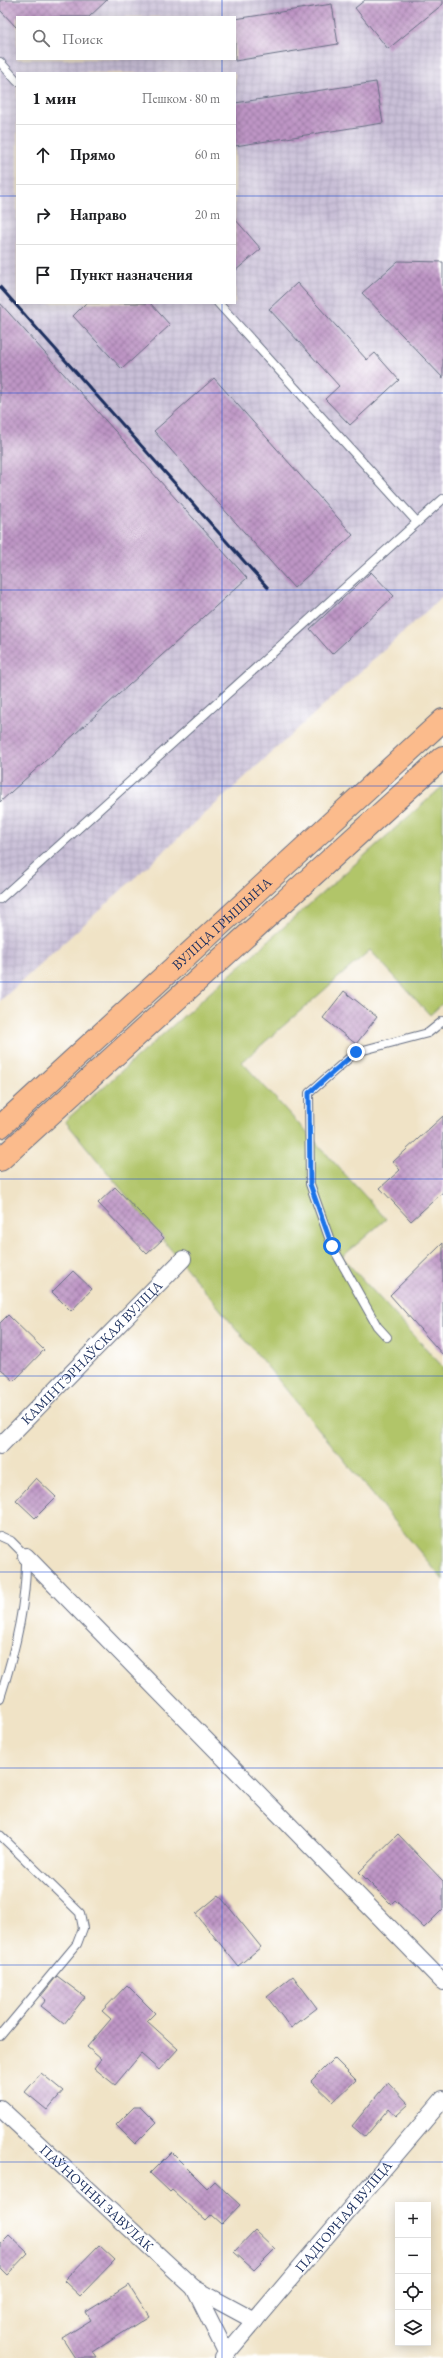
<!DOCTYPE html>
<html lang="ru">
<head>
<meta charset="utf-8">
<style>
	body { margin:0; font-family:"EB Garamond",serif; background:#f2f2f2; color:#202124 }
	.controls { position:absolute; right:12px; bottom:12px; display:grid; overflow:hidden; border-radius:0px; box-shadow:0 2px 10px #0003 }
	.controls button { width:36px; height:36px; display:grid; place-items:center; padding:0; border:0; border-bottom:1px solid #e0e0e0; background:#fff; color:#202124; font:20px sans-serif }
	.stop { position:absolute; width:12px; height:12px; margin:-9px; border:3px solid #1a73e8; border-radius:50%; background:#fff }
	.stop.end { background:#1a73e8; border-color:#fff; box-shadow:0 1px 4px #0008 }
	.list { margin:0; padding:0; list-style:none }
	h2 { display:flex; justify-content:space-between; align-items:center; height:52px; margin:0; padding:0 16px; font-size:17px }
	h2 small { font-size:13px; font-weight:400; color:#757577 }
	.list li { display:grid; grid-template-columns:26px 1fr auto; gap:12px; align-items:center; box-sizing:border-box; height:60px; padding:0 16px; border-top:1px solid #e0e0e0 }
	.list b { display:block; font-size:15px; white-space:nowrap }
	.list em { font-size:13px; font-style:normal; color:#757577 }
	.icon { flex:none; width:22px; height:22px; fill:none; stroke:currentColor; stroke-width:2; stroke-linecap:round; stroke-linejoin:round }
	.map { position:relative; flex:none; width:443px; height:2358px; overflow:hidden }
	.search { position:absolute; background:#fff; box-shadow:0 2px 10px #0003; left:16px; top:16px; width:220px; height:44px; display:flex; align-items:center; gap:10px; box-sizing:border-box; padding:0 14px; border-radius:0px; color:#757577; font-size:15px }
	.panel { position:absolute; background:#fff; box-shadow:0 2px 10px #0003; left:16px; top:72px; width:220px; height:232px; border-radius:0px }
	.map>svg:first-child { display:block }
	.industrial { fill:url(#industrial-grid); fill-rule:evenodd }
	.grass { fill:#b1c569; stroke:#667a64 }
	.building { fill:url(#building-cross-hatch) }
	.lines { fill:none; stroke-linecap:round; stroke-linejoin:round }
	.service-casing { stroke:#666e82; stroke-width:10 }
	.minor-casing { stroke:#666e82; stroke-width:18 }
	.primary-casing { stroke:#666e82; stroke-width:24 }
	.service { stroke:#fff; stroke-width:8 }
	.minor { stroke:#fff; stroke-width:16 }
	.primary { stroke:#fbbb8c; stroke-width:22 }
	.rail { stroke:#1b2f5e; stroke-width:3 }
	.route { stroke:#1a73e8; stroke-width:5 }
	.grid { fill:none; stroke:#1d4ed8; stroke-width:1; stroke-opacity:0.55 }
	.labels { text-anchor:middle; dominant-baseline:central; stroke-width:4; stroke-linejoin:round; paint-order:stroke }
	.street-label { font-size:14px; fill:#1b2f5e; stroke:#fff }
</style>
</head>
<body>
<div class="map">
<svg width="443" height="2358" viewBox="0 0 443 2358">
	<defs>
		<pattern id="industrial-grid" width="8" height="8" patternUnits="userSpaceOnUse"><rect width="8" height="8" fill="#c9bfd7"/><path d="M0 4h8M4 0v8" fill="none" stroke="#aca4bb"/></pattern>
		<pattern id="building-cross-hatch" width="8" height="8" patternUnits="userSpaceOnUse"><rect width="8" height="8" fill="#be95c5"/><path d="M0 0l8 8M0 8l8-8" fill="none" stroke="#9a7aa3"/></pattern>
	</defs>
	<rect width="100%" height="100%" fill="#fff"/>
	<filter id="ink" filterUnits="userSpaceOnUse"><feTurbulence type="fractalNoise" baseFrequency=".025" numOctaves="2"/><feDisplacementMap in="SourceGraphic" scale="8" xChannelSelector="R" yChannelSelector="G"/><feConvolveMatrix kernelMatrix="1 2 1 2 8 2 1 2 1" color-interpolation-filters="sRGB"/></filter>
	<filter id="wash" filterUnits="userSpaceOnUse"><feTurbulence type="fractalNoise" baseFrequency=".012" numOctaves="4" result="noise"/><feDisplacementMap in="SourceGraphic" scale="16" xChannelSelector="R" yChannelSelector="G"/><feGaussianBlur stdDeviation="0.9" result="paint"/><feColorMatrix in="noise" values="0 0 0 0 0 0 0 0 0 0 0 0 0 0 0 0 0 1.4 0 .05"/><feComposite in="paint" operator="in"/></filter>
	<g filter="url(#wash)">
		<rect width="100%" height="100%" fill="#f0e3c6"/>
		<path class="industrial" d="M0 0H443V596L0 1001ZM17 17H235V59H17ZM17 73H235V303H17Z"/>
		<polygon class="grass" points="443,786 443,1003 430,1015 370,950 242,1062 386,1219 342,1257 443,1367 443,1580 65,1121"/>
		<g id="blocks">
			<g class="building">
				<polygon points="0,0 107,0 89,17 17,17 17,28 0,10"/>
				<polygon points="365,0 443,0 443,4 388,49 355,8"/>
				<polygon points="332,4 338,44 235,61 235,19"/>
				<polygon points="376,82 383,123 235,146 235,103"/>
				<polygon points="235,219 261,249 235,271"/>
				<polygon points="398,261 443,262 443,378 362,293"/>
				<polygon points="297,283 367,360 375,353 399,380 350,425 325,399 339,386 269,309"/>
				<polygon points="0,303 247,578 0,802"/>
				<polygon points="86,303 150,303 170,325 122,369 73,316"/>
				<polygon points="214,378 353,535 294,588 154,431"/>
				<polygon points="371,572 394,596 332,654 310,629"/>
				<polygon points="344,991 377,1017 356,1044 323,1018"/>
				<polygon points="443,1116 443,1192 411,1221 380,1188 400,1170 393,1162"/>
				<polygon points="115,1187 164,1238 147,1254 98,1203"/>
				<polygon points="443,1243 443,1355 390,1295"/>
				<polygon points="73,1271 92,1289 71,1311 52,1292"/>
				<polygon points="8,1315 44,1350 14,1381 0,1368 0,1323"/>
				<polygon points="36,1478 56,1497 35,1518 16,1500"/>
				<polygon points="398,1834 443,1881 443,1909 424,1928 395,1900 391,1904 359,1872"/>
				<polygon points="219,1895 261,1947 238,1966 196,1914"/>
				<polygon points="57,1976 85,1997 64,2024 41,2006 46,2000 41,1996"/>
				<polygon points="293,1976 317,2008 291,2028 267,1997"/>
				<polygon points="127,1985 155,2013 147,2021 178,2049 159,2070 141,2054 115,2085 94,2068 101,2059 87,2047 111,2019 102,2011"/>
				<polygon points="334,2058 356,2080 333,2102 311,2081"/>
				<polygon points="41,2073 63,2091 47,2110 25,2092"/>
				<polygon points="388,2082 409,2104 396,2116 389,2108 365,2137 352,2126"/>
				<polygon points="134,2107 140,2107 156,2123 135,2144 116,2125"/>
				<polygon points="171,2152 207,2188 214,2181 240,2205 222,2224 212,2215 206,2221 172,2190 170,2192 150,2173"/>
				<polygon points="255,2230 275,2249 254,2270 234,2252"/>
				<polygon points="9,2235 28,2253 7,2275 0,2268 0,2244"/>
				<polygon points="99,2245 115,2260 80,2296 64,2281"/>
				<polygon points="129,2285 149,2316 93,2352 97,2358 75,2358 62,2338 91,2320 86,2312"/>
			</g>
		</g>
	</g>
	<g filter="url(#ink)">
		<use href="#blocks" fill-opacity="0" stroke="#666e82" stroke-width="1"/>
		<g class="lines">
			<defs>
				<g id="service">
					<polyline points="0,62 17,81"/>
					<polyline points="218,303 417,522"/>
					<polyline points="0,899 443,499"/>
					<polyline points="387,1337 377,1326 332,1246 310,1184 309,1093 356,1052 428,1033 443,1021"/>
					<path d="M0 1536 11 1541 26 1556C27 1604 15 1652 0 1698"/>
					<polyline points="0,1835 80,1913 83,1928 77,1944 0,2036"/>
				</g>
				<g id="minor">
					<path id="s1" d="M0 1446 183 1259"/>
					<polyline points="26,1556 443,1982"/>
					<path id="s2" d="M0 2108 194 2288 227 2354"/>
					<polyline points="194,2288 255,2321"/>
					<path id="s3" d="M223 2358 443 2099"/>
				</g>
				<g id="primary">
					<path id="s4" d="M0 1127 443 720"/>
					<polyline points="0,1160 443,757"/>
				</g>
			</defs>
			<use href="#service" class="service-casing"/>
			<use href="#minor" class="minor-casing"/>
			<use href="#primary" class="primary-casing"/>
			<use href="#service" class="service"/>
			<use href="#minor" class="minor"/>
			<use href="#primary" class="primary"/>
			<polyline class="rail" points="0,287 268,588"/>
		</g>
	</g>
	<g class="lines" filter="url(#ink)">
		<polyline class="route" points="332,1246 310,1184 309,1093 356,1052"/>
	</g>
	<path class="grid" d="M222 0V17M222 59V73M0 196H17M235 196H443M222 303V2358M0 393H443M0 590H443M0 786H443M0 982H443M0 1179H443M0 1376H443M0 1572H443M0 1768H443M0 1965H443M0 2162H443"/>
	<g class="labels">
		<g class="street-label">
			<text stroke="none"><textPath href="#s4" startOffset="301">ВУЛІЦА ГРЫШЫНА</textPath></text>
			<text stroke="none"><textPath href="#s1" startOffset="131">КАМІНТЭРНАЎСКАЯ ВУЛІЦА</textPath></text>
			<text stroke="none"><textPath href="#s2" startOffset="132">ПАЎНОЧНЫ ЗАВУЛАК</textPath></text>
			<text stroke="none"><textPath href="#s3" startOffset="186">ПАДГОРНАЯ ВУЛІЦА</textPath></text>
		</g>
	</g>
</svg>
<div class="controls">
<button>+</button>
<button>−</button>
<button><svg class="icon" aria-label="locate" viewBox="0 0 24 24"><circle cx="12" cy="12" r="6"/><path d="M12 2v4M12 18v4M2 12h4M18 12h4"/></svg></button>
<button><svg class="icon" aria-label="layers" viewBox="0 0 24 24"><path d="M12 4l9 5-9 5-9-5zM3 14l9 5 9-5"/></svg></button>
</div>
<div class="stop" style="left:332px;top:1246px"></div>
<div class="stop end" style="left:356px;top:1052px"></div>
<div class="search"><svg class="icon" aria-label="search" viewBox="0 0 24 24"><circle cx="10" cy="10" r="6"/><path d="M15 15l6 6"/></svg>Поиск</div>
<section class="panel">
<h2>1 мин<small>Пешком · 80 m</small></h2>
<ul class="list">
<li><svg class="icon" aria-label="ahead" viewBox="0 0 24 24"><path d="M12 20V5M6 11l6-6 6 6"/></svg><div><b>Прямо</b></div><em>60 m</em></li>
<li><svg class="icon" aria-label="right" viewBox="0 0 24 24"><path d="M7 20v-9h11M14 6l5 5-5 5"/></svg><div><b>Направо</b></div><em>20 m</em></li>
<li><svg class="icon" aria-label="arrive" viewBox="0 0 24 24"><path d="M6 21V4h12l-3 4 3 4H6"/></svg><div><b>Пункт назначения</b></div></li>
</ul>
</section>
</div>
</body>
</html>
